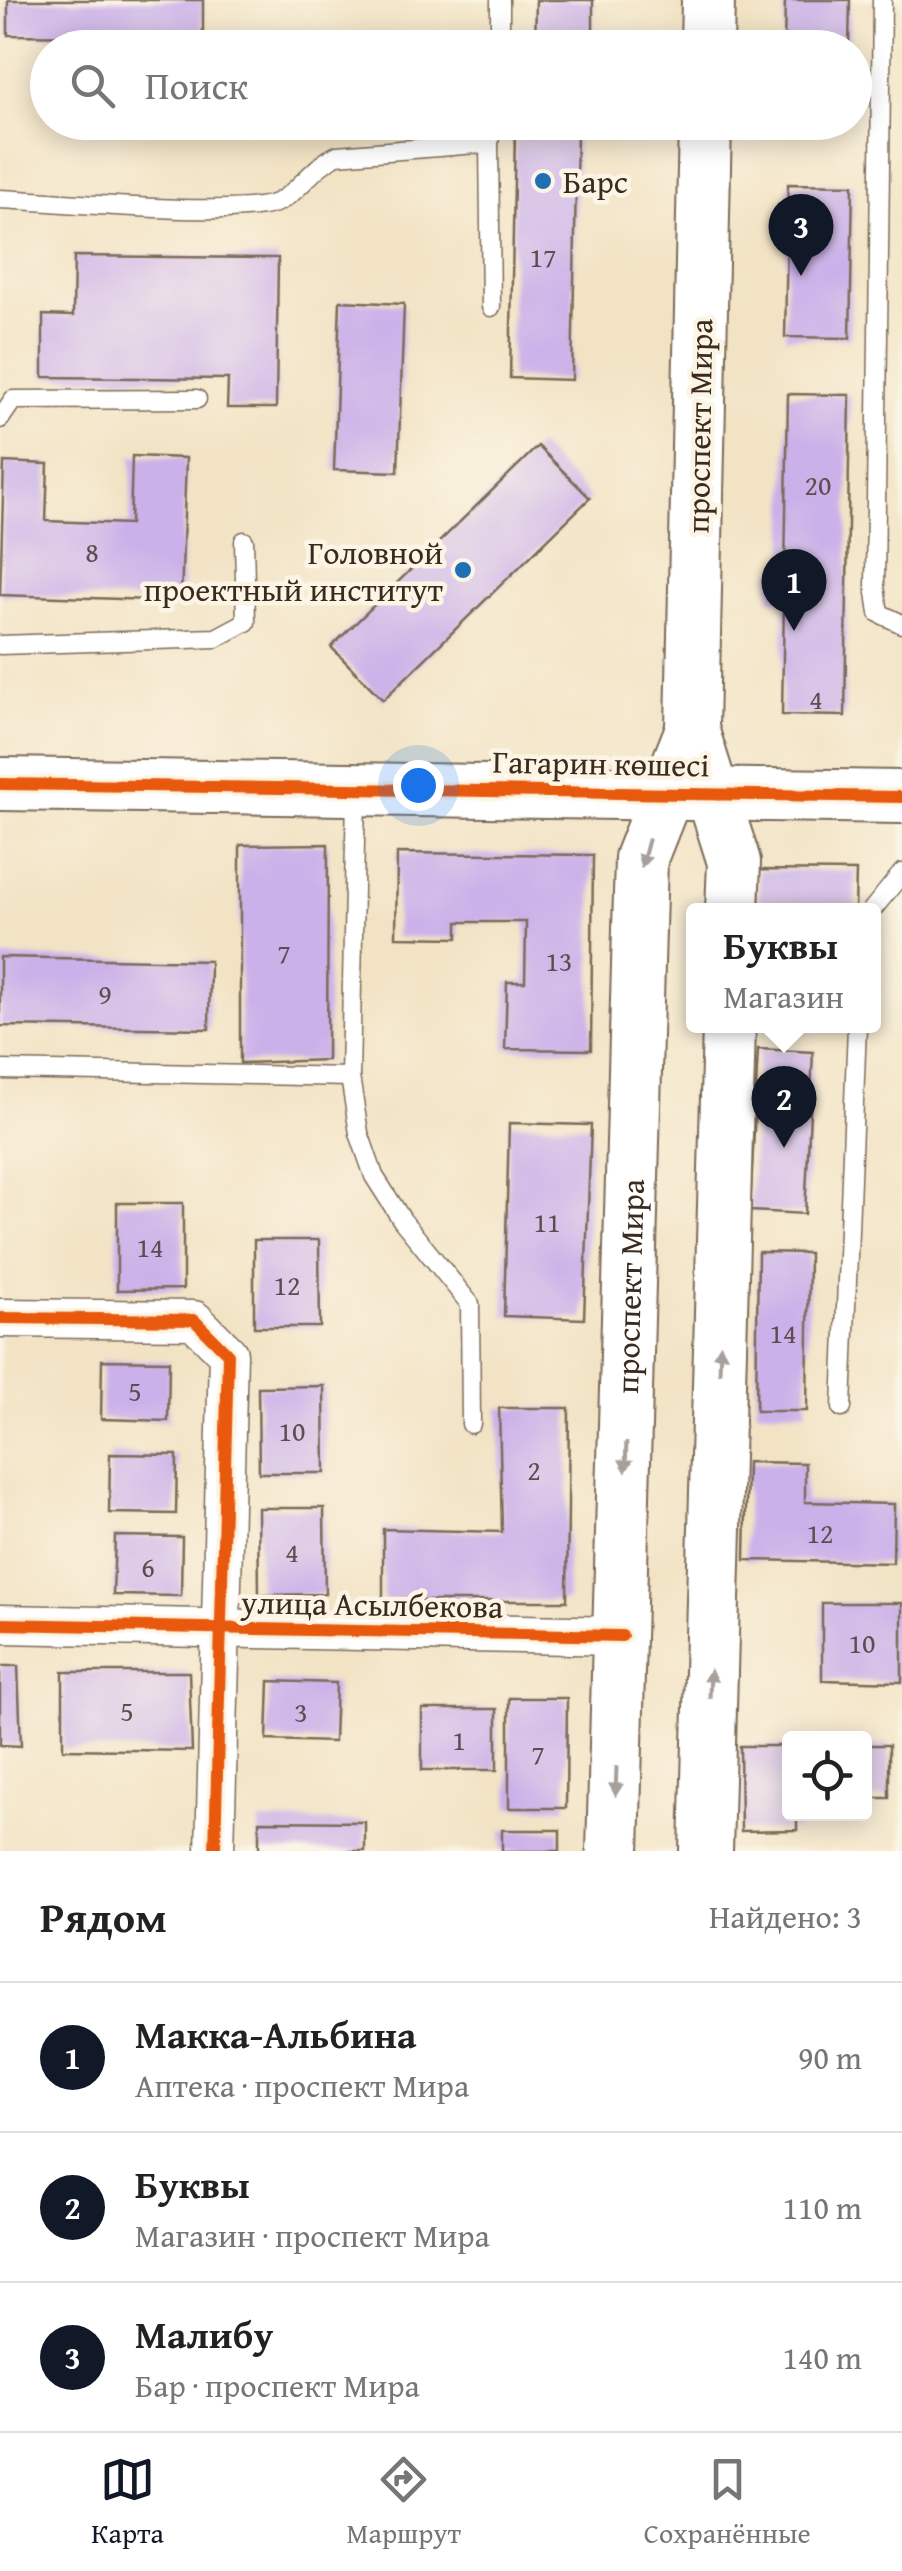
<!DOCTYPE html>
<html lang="ru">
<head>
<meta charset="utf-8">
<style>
	body { margin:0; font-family:"Gentium Book Plus",serif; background:#f2f2f2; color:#222 }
	.controls { position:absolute; right:30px; bottom:30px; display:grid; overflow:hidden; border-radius:10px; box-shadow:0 5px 25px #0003 }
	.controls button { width:90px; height:90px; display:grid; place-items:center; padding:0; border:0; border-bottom:2px solid #e0e0e0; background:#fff; color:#222; font:50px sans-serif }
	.you { position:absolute; left:418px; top:785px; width:35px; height:35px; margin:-25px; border:8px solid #fff; border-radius:50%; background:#1a73e8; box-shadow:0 0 0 15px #1a73e833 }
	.badge { display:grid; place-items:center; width:65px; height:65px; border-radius:50%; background:#111827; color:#fff; font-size:32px; font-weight:700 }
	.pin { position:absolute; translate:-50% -82px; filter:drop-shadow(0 2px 5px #0008) }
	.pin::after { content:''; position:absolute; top:52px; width:35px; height:30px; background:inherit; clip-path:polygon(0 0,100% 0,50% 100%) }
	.popup { position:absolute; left:686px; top:903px; width:195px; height:130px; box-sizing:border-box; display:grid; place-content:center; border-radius:10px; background:#fff; filter:drop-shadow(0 2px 8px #0005); font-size:32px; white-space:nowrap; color:#767676 }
	.popup b { font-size:38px; color:#222 }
	.popup::after { content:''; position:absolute; left:50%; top:100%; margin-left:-20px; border:20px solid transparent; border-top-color:#fff }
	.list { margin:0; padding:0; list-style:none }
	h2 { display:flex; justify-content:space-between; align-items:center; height:130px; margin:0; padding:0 40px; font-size:42px }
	h2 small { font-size:32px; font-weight:400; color:#767676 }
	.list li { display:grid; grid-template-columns:65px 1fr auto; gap:30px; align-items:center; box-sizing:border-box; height:150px; padding:0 40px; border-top:2px solid #e0e0e0 }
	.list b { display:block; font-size:38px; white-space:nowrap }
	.list p { margin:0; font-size:32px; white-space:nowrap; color:#767676 }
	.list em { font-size:32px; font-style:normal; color:#767676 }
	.icon { flex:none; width:55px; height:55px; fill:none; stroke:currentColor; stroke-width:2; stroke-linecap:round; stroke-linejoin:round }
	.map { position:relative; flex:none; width:902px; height:1851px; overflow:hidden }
	.search { position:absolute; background:#fff; box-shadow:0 5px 25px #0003; left:30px; right:30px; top:30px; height:110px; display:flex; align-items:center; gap:25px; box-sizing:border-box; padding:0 35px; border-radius:55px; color:#767676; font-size:38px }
	.sheet { height:580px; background:#fff }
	nav { display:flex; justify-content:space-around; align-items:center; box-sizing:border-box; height:140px; border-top:2px solid #e0e0e0; background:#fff; font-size:28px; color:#767676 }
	nav a { display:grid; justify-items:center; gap:5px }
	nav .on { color:#111827 }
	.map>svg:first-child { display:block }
	.building { fill:#cab1e9 }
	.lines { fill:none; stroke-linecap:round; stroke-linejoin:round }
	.lane-casing { stroke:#7b6b58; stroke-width:21 }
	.street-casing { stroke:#7b6b58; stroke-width:41 }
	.secondary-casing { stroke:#7b6b58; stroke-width:56 }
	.lane { stroke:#fff; stroke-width:18 }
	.street { stroke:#fff; stroke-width:38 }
	.secondary { stroke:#fff; stroke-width:52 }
	.cycleway-casing { stroke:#fcf5e5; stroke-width:19 }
	.cycleway { stroke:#e8590c; stroke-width:12 }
	.oneway { fill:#a79f9a }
	.poi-dot { fill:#1f6fb2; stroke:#fcf5e5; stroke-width:4 }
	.labels { text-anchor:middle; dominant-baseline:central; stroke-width:9; stroke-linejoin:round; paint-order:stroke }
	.number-label { font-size:28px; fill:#5f4c51 }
	.poi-label { font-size:32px; fill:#3b2a1e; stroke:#fcf5e5; text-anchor:start }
	.street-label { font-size:32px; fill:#3b2a1e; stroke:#fcf5e5 }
</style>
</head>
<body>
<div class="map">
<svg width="902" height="1851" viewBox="0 0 902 1851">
	<rect width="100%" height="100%" fill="#fcf5e5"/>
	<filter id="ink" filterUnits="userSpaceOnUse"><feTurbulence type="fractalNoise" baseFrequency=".01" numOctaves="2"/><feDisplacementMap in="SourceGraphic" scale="20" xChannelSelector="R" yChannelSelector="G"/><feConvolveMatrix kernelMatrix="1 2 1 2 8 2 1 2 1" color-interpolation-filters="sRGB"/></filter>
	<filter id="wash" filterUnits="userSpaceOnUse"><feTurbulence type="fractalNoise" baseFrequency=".0048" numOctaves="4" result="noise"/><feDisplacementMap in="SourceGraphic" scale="40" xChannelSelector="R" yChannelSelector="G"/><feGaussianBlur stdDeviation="2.25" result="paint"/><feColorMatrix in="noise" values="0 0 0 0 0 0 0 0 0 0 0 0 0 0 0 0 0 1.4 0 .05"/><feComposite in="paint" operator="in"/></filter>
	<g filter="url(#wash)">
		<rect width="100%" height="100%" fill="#f2e3c5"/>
		<g id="blocks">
			<g class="building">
				<polygon points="8,0 203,0 203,37 8,35"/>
				<polygon points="536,0 593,0 593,48 535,48"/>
				<polygon points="785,0 850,0 849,48 784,48"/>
				<polygon points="515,132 577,133 572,380 510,378"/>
				<polygon points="788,184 853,185 850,338 785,337"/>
				<polygon points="74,256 278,258 276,408 227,408 228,379 43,377 43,315 73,316"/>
				<polygon points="340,301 404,304 398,472 334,470"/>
				<polygon points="788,394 850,395 845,716 782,715 784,599 770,599 770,572 785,572"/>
				<polygon points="538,446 590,498 383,700 331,647"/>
				<polygon points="132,456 186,458 181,601 0,595 4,462 48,464 46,521 130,524"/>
				<polygon points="328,844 327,1060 240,1063 240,845"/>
				<polygon points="397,853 593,855 591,1050 505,1049 507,982 525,982 526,922 458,922 458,938 396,937"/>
				<polygon points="759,870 856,871 855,910 759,910"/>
				<polygon points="0,957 210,961 209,1029 0,1026"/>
				<polygon points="758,1049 813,1052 805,1214 750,1211"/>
				<polygon points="509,1123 591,1125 584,1319 504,1316"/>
				<polygon points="117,1203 183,1203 183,1289 117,1290"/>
				<polygon points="254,1240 319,1240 320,1327 254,1327"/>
				<polygon points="758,1252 809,1253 807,1411 756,1411"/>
				<polygon points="102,1360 169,1361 168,1421 101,1419"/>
				<polygon points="324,1386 325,1473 259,1473 258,1387"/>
				<polygon points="499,1408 569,1408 567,1601 383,1601 383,1529 502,1532"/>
				<polygon points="110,1454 177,1455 176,1514 109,1513"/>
				<polygon points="747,1462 805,1463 805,1502 894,1504 893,1563 745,1560"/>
				<polygon points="258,1508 324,1508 325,1594 259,1595"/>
				<polygon points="115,1536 182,1537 181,1596 113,1595"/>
				<polygon points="822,1603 902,1603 902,1682 822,1680"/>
				<polygon points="0,1666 18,1666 21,1746 0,1745"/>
				<polygon points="63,1672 189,1672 192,1751 63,1749"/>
				<polygon points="269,1681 336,1683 334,1742 267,1740"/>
				<polygon points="509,1698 567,1698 566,1808 509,1808"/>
				<rect x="422" y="1709" width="75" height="61"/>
				<rect x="864" y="1745" width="25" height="53"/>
				<polygon points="740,1746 790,1746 790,1814 797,1814 797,1830 741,1831"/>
				<polygon points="259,1821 365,1822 365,1851 259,1851"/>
				<rect x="502" y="1830" width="58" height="21"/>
			</g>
		</g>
	</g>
	<g filter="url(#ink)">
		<use href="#blocks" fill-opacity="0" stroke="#7b6b58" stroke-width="2.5"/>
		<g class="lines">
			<defs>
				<g id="lane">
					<polyline points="882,0 875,586 879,613 902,624"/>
					<polyline points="500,48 500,0"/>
					<path d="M0 199C49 201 245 219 278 202 299 192 312 167 337 155L489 143"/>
					<polyline points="491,307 489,143 493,122"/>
					<polyline points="0,419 13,400 197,399"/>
					<polyline points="0,645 216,638 246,622 244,541"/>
					<polyline points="356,795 350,1077 359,1133 374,1176 402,1220 470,1304 471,1424"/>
					<polyline points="872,910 902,873"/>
					<polyline points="0,1070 350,1077"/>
					<polyline points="842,1408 857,1026"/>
				</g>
				<g id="street">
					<polyline points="0,1318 194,1320 228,1354 215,1851"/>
					<polyline points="0,1624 622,1636"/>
				</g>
				<g id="secondary">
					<polyline points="707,48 708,0"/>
					<polyline points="705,122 692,729 734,862 732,910"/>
					<polyline points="0,784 902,797"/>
					<path id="s1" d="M613 1851 641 858 692 729"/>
					<polyline points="706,1851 729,1026"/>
				</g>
			</defs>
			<use href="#lane" class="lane-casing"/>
			<use href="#street" class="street-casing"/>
			<use href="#secondary" class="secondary-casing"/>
			<use href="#lane" class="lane"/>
			<use href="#street" class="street"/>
			<use href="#secondary" class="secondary"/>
			<defs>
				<g id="cycleway">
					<polyline points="0,784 902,797"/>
					<polyline points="0,1318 194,1320 228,1354 215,1851"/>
					<polyline points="0,1624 622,1636"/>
				</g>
			</defs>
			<use href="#cycleway" class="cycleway-casing"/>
			<use href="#cycleway" class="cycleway"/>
		</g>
		<defs><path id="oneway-solid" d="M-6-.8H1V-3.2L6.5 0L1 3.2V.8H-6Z" transform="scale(2.5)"/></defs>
		<g class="oneway">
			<use href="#oneway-solid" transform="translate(645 853) rotate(105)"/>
			<use href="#oneway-solid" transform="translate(720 1359) rotate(-88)"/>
			<use href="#oneway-solid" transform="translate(626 1457) rotate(91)"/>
			<use href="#oneway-solid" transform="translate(710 1684) rotate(-88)"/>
			<use href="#oneway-solid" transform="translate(616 1781) rotate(92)"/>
		</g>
	</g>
	<g class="poi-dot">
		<circle cx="543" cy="181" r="10"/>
		<circle cx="463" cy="570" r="10"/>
	</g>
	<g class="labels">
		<g class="number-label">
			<text x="543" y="256">17</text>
			<text x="818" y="484">20</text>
			<text x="92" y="551">8</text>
			<text x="816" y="698">4</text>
			<text x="284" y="952">7</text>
			<text x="559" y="960">13</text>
			<text x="105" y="993">9</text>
			<text x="547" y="1221">11</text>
			<text x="150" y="1246">14</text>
			<text x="287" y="1284">12</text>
			<text x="783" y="1332">14</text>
			<text x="135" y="1390">5</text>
			<text x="292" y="1430">10</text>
			<text x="534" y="1469">2</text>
			<text x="820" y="1532">12</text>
			<text x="292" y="1551">4</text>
			<text x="148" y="1566">6</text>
			<text x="862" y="1642">10</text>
			<text x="127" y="1710">5</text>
			<text x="301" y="1711">3</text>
			<text x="459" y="1739">1</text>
			<text x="538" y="1753">7</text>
		</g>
		<g class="poi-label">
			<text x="563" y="181">Барс</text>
			<text x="443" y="552" text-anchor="end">Головной<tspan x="443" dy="37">проектный институт</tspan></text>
		</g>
		<g class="street-label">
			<text transform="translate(699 426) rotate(-89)">проспект Мира</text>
			<text transform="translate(601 763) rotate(1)">Гагарин көшесі</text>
			<text stroke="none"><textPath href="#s1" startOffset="565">проспект Мира</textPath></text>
			<text transform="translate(372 1604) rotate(1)">улица Асылбекова</text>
		</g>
	</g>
</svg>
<div class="controls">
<button><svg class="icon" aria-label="locate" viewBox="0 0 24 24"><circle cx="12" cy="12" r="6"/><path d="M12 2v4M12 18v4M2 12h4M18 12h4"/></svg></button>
</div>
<div class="you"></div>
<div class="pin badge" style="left:794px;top:631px">1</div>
<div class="pin badge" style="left:784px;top:1148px">2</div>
<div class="popup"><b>Буквы</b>Магазин</div>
<div class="pin badge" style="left:801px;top:276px">3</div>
<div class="search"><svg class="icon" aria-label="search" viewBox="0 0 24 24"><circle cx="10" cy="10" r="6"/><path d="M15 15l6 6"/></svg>Поиск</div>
</div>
<section class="sheet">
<h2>Рядом<small>Найдено: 3</small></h2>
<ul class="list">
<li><span class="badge">1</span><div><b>Макка-Альбина</b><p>Аптека · проспект Мира</p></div><em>90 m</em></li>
<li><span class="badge">2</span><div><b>Буквы</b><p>Магазин · проспект Мира</p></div><em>110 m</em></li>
<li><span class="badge">3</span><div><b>Малибу</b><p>Бар · проспект Мира</p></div><em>140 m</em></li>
</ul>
</section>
<nav>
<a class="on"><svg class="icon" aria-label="map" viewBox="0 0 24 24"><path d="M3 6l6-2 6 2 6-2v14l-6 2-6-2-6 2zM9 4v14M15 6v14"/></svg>Карта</a>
<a><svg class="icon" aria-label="directions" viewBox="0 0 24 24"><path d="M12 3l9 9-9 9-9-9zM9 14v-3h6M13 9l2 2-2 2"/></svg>Маршрут</a>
<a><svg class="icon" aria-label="saved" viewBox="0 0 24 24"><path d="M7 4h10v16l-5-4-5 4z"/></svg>Сохранённые</a>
</nav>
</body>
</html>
